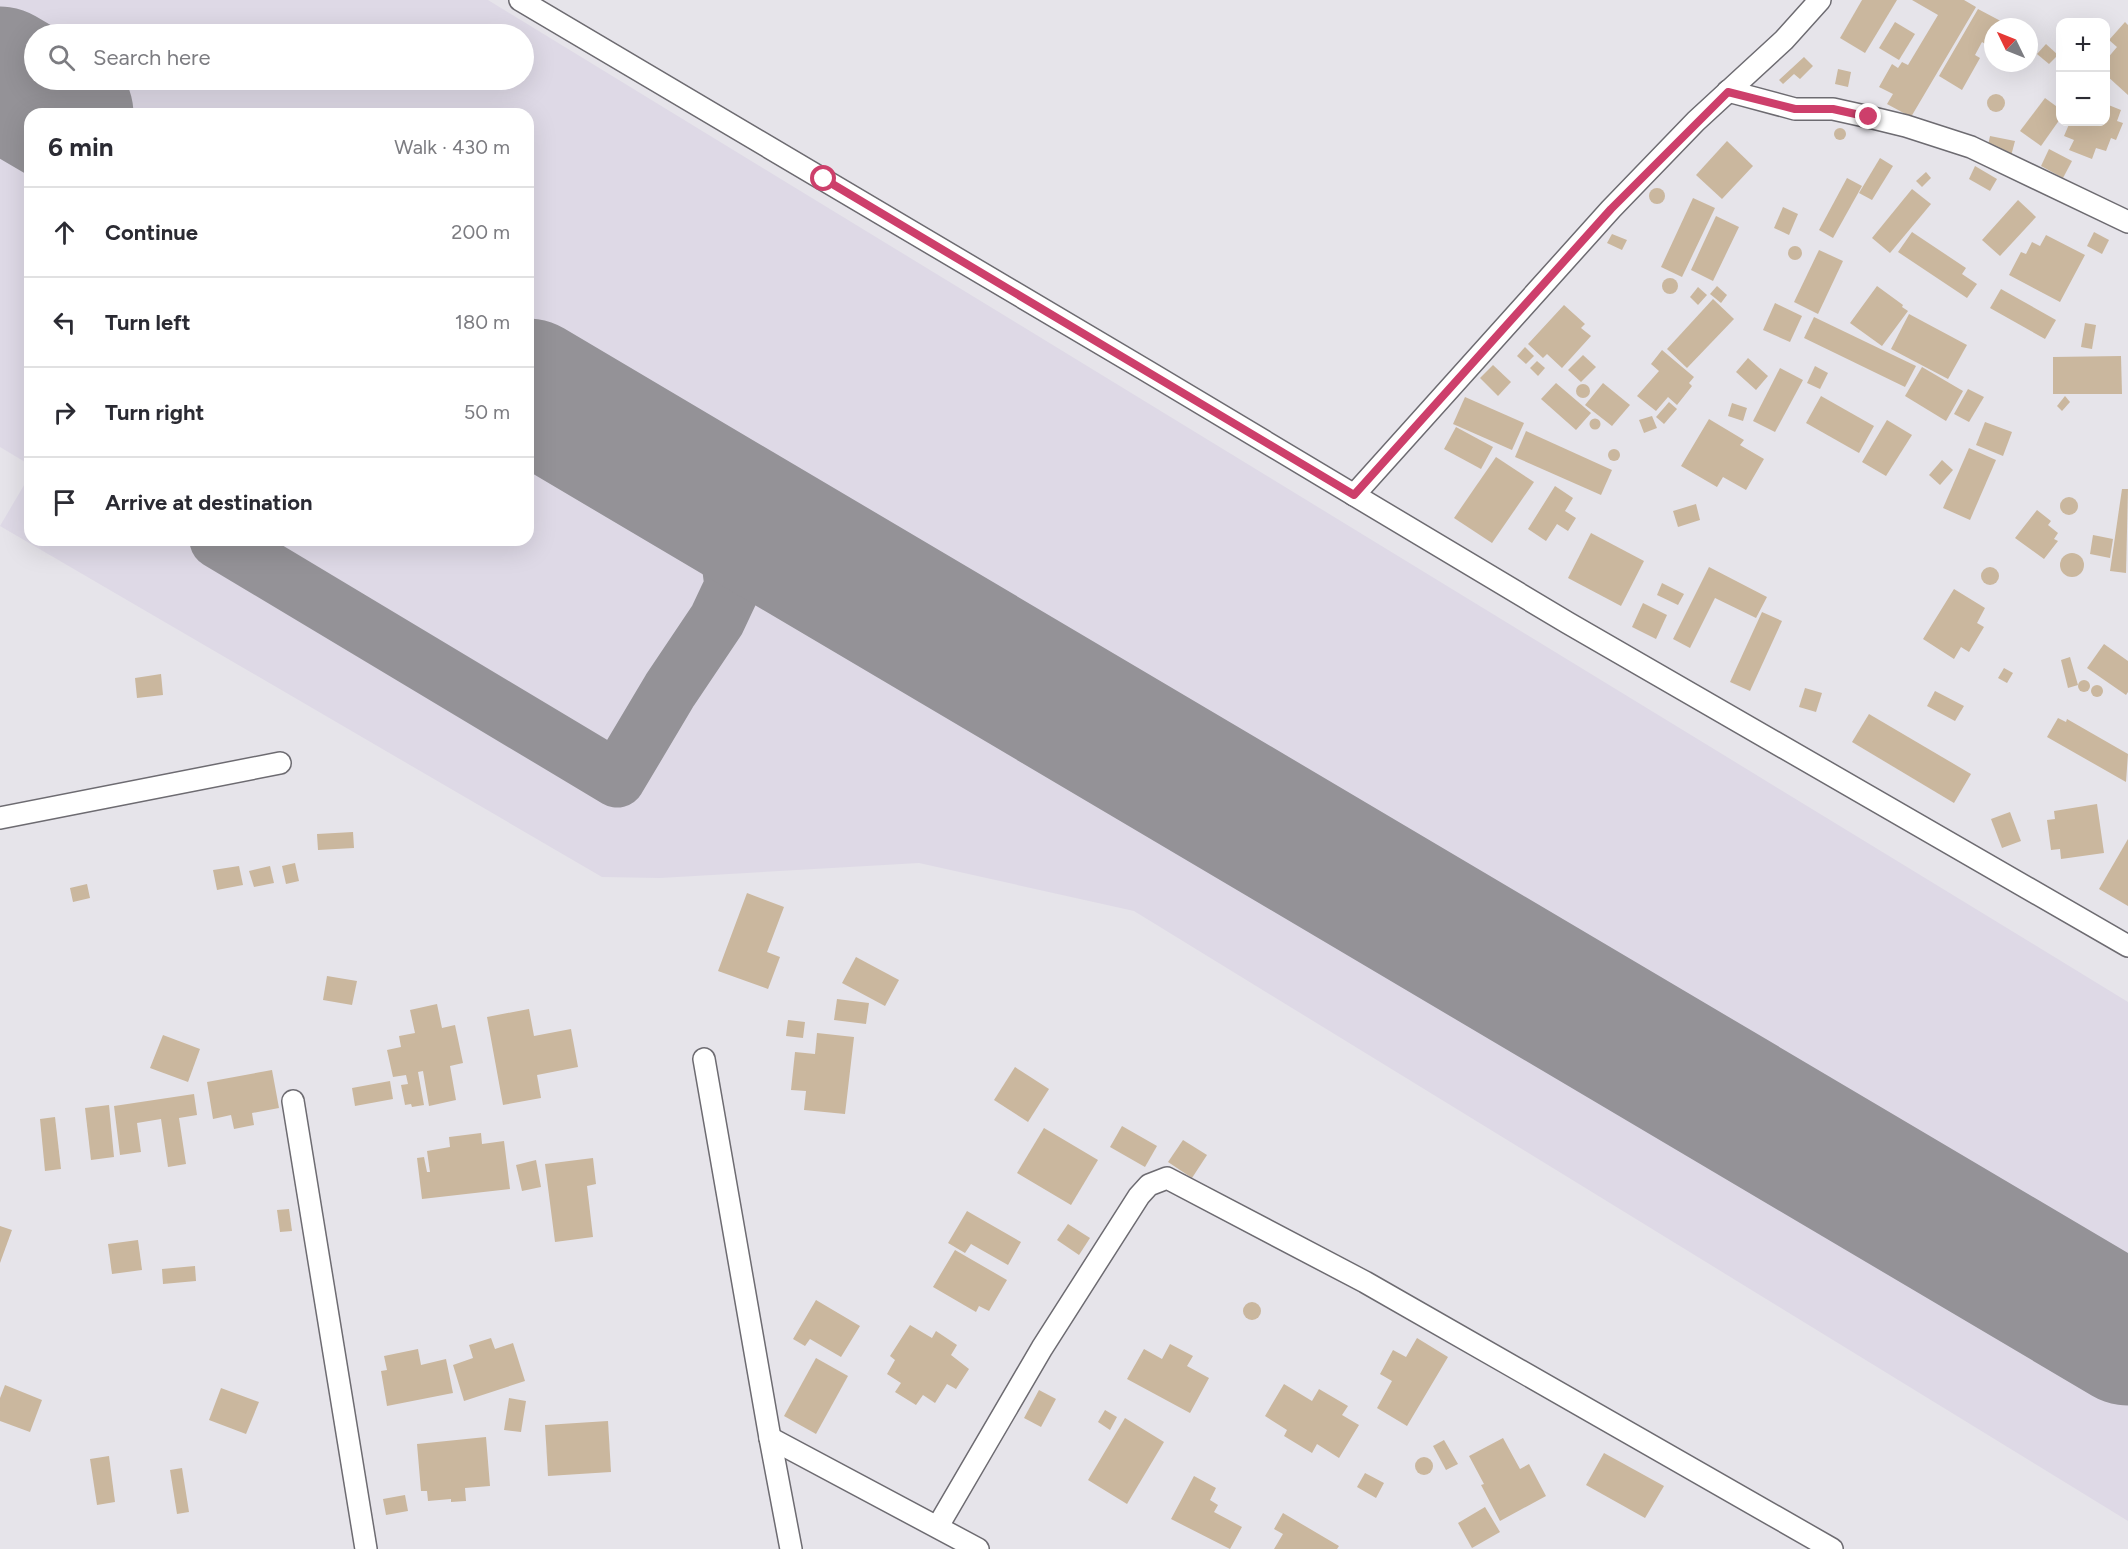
<!DOCTYPE html>
<html lang="en">
<head>
<meta charset="utf-8">
<style>
	body { margin:0; font-family:Figtree,sans-serif; background:#f2f2f3; color:#2b2b33 }
	.controls { position:absolute; right:18px; top:18px; display:grid; overflow:hidden; border-radius:12px; box-shadow:0 6px 24px #0002 }
	.controls button { width:54px; height:54px; display:grid; place-items:center; padding:0; border:0; border-bottom:2px solid #e1e1e2; background:#fff; color:#2b2b33; font:30px sans-serif }
	.compass { position:absolute; left:1984px; top:18px; width:54px; height:54px; border-radius:50%; background:#fff; box-shadow:0 6px 24px #0002; rotate:313deg }
	.stop { position:absolute; width:18px; height:18px; margin:-14px; border:4px solid #cd3f6b; border-radius:50%; background:#fff }
	.stop.end { background:#cd3f6b; border-color:#fff; box-shadow:0 2px 6px #0008 }
	.list { margin:0; padding:0; list-style:none }
	h2 { display:flex; justify-content:space-between; align-items:center; height:78px; margin:0; padding:0 24px; font-size:26px }
	h2 small { font-size:20px; font-weight:400; color:#7c7c81 }
	.list li { display:grid; grid-template-columns:39px 1fr auto; gap:18px; align-items:center; box-sizing:border-box; height:90px; padding:0 24px; border-top:2px solid #e1e1e2 }
	.list b { display:block; font-size:22px; white-space:nowrap }
	.list em { font-size:20px; font-style:normal; color:#7c7c81 }
	.icon { flex:none; width:33px; height:33px; fill:none; stroke:currentColor; stroke-width:2; stroke-linecap:round; stroke-linejoin:round }
	.map { position:relative; flex:none; width:2128px; height:1549px; overflow:hidden }
	.search { position:absolute; background:#fff; box-shadow:0 6px 24px #0002; left:24px; top:24px; width:510px; height:66px; display:flex; align-items:center; gap:15px; box-sizing:border-box; padding:0 21px; border-radius:33px; color:#7c7c81; font-size:22px }
	.panel { position:absolute; background:#fff; box-shadow:0 6px 24px #0002; left:24px; top:108px; width:510px; height:438px; border-radius:18px }
	.map>svg:first-child { display:block }
	.built { fill:#ded9e6; fill-rule:evenodd }
	.lines { fill:none; stroke-linecap:round; stroke-linejoin:round }
	.taxiway { stroke:#949297; stroke-width:57 }
	.runway { stroke:#949297; stroke-width:141 }
	.building { fill:#cab79e }
	.minor-casing { stroke:#6d6b71; stroke-width:24 }
	.minor { stroke:#fff; stroke-width:21 }
	.route { stroke:#cd3f6b; stroke-width:8 }
</style>
</head>
<body>
<div class="map">
<svg width="2128" height="1549" viewBox="0 0 2128 1549">
	<rect width="100%" height="100%" fill="#e6e4ea"/>
	<path class="built" d="M0 0H488L2128 1002V1521L1134 911 919 863 660 878 602 877 0 526 30 475V540H528V114H30V465L0 447ZM34 34H524V80H34Z"/>
	<g class="lines">
		<polyline class="taxiway" points="218,540 617,779 670,690 717,620 733,586 727,539"/>
		<g class="runway">
			<polyline points="0,77 63,114"/>
			<polyline points="528,389 2128,1335"/>
		</g>
	</g>
	<g class="building">
		<polygon points="1862,0 1897,0 1865,53 1840,38"/>
		<polygon points="1912,0 1964,0 1976,7 1911,117 1887,104 1893,94 1879,87 1892,64 1898,68 1902,62 1908,65 1938,15"/>
		<polygon points="1978,9 2012,27 1993,27 1993,49 1982,42 1975,55 1980,58 1962,90 1939,76"/>
		<polygon points="1895,22 1915,34 1899,60 1879,48"/>
		<polygon points="2125,22 2128,25 2128,95 2106,75 2106,60 2117,47 2109,40"/>
		<polygon points="2046,44 2058,55 2049,64 2037,54"/>
		<polygon points="1804,57 1813,66 1800,79 1794,74 1783,84 1779,80"/>
		<polygon points="1838,69 1851,72 1848,87 1835,84"/>
		<circle cx="1996" cy="103" r="9"/>
		<polygon points="2045,98 2060,109 2060,119 2041,146 2020,131"/>
		<polygon points="2106,104 2121,110 2117,121 2123,123 2116,140 2111,138 2106,151 2096,148 2092,159 2069,150 2074,140 2064,136 2070,122 2106,122"/>
		<circle cx="1840" cy="134" r="6"/>
		<polygon points="1990,136 2015,141 2011,156 1987,150"/>
		<polygon points="1727,141 1753,166 1722,199 1696,175"/>
		<polygon points="2049,149 2072,161 2063,178 2041,166"/>
		<polygon points="1880,158 1893,166 1872,200 1859,193"/>
		<polygon points="1975,166 1997,179 1990,191 1969,179"/>
		<polygon points="1926,172 1931,178 1922,187 1916,181"/>
		<polygon points="1847,178 1862,186 1833,238 1819,230"/>
		<circle cx="1657" cy="196" r="8"/>
		<polygon points="1912,189 1931,204 1890,253 1872,238"/>
		<polygon points="1693,198 1715,208 1682,277 1661,267"/>
		<polygon points="2018,200 2036,217 2000,256 1982,240"/>
		<polygon points="1783,207 1798,214 1789,235 1774,228"/>
		<polygon points="1716,216 1739,227 1713,281 1691,270"/>
		<polygon points="1912,232 1966,268 1962,274 1977,284 1967,298 1898,252"/>
		<polygon points="2094,232 2109,240 2102,254 2087,246"/>
		<polygon points="1612,234 1627,240 1622,250 1607,243"/>
		<polygon points="2046,235 2085,255 2060,302 2009,275 2021,252 2026,254 2032,242 2040,246"/>
		<circle cx="1795" cy="253" r="7"/>
		<polygon points="1819,250 1843,261 1818,314 1794,302"/>
		<circle cx="1670" cy="286" r="8"/>
		<polygon points="1717,286 1727,295 1721,303 1710,294"/>
		<polygon points="1877,286 1903,305 1902,307 1908,311 1882,346 1850,323"/>
		<polygon points="1698,287 1707,295 1698,305 1690,297"/>
		<polygon points="2001,289 2056,320 2045,339 1990,308"/>
		<polygon points="1713,299 1734,319 1687,368 1667,349"/>
		<polygon points="1775,303 1802,316 1790,342 1763,330"/>
		<polygon points="1564,305 1585,324 1581,328 1591,336 1562,368 1547,354 1543,358 1528,344"/>
		<polygon points="1909,314 1967,345 1948,379 1891,349"/>
		<polygon points="1814,317 1916,366 1905,387 1804,338"/>
		<polygon points="2085,323 2096,325 2092,349 2081,347"/>
		<polygon points="1525,347 1534,356 1526,364 1517,356"/>
		<polygon points="1662,350 1694,377 1689,383 1692,386 1677,405 1668,397 1656,411 1637,396 1659,371 1651,364"/>
		<polygon points="1583,355 1596,367 1581,382 1568,370"/>
		<polygon points="2121,356 2122,394 2053,394 2053,357"/>
		<polygon points="1748,358 1768,376 1756,390 1736,372"/>
		<polygon points="1537,361 1545,368 1538,376 1530,368"/>
		<polygon points="1493,365 1511,382 1498,396 1480,378"/>
		<polygon points="1815,366 1828,373 1820,389 1807,383"/>
		<polygon points="1922,367 1963,391 1946,421 1905,396"/>
		<polygon points="1780,368 1803,380 1775,432 1753,421"/>
		<polygon points="1556,383 1591,413 1576,430 1541,399"/>
		<polygon points="1603,383 1630,405 1612,426 1585,405"/>
		<circle cx="1583" cy="391" r="7"/>
		<polygon points="1968,389 1984,397 1969,422 1954,414"/>
		<polygon points="1821,396 1874,426 1859,453 1806,423"/>
		<polygon points="2065,396 2070,402 2062,411 2057,406"/>
		<polygon points="1465,397 1524,423 1512,450 1453,424"/>
		<polygon points="1669,402 1677,409 1664,424 1656,417"/>
		<polygon points="1732,403 1747,408 1743,421 1728,416"/>
		<polygon points="1652,416 1657,428 1644,433 1639,420"/>
		<circle cx="1595" cy="424" r="5.5"/>
		<polygon points="1709,419 1744,440 1740,445 1764,459 1746,490 1723,477 1717,487 1681,466"/>
		<polygon points="1887,420 1912,435 1886,476 1862,462"/>
		<polygon points="1985,422 2012,432 2003,456 1976,445"/>
		<polygon points="1456,427 1493,447 1481,469 1444,449"/>
		<polygon points="1526,431 1612,470 1601,495 1515,457"/>
		<polygon points="1969,448 1996,460 1970,520 1943,508"/>
		<circle cx="1614" cy="455" r="6"/>
		<polygon points="1496,457 1534,482 1492,543 1454,518"/>
		<polygon points="1942,460 1953,470 1940,485 1929,475"/>
		<polygon points="1555,486 1573,498 1565,511 1576,518 1568,531 1557,524 1546,541 1528,529"/>
		<polygon points="2122,489 2128,489 2126,573 2110,571"/>
		<circle cx="2069" cy="506" r="9"/>
		<polygon points="1696,504 1700,520 1678,527 1673,511"/>
		<polygon points="2037,510 2051,521 2048,525 2058,533 2054,539 2058,541 2044,559 2015,538"/>
		<polygon points="1591,533 1644,561 1621,606 1568,578"/>
		<polygon points="2093,535 2113,539 2110,558 2090,554"/>
		<circle cx="2072" cy="565" r="12"/>
		<polygon points="1709,567 1767,597 1756,618 1715,598 1690,648 1673,639"/>
		<circle cx="1990" cy="576" r="9"/>
		<polygon points="1662,583 1684,594 1678,605 1657,595"/>
		<polygon points="1954,589 1985,608 1977,623 1984,627 1969,652 1961,647 1954,659 1923,639"/>
		<polygon points="1643,603 1667,615 1656,639 1632,627"/>
		<polygon points="1762,612 1782,621 1750,691 1730,682"/>
		<polygon points="2104,644 2128,661 2128,692 2126,695 2087,668"/>
		<polygon points="2070,657 2078,685 2068,688 2061,660"/>
		<polygon points="2004,668 2013,673 2007,683 1998,678"/>
		<polygon points="161,674 163,695 137,698 135,678"/>
		<circle cx="2084" cy="686" r="6"/>
		<circle cx="2097" cy="691" r="6"/>
		<polygon points="1805,688 1822,693 1816,712 1799,707"/>
		<polygon points="1935,691 1964,706 1955,721 1927,706"/>
		<polygon points="1869,714 1971,774 1954,803 1852,742"/>
		<polygon points="2058,718 2066,722 2067,719 2128,754 2126,782 2047,737"/>
		<polygon points="2097,804 2104,853 2061,859 2060,849 2051,850 2047,820 2055,819 2054,811"/>
		<polygon points="2010,812 2021,841 2002,848 1991,819"/>
		<polygon points="353,832 354,848 318,850 317,834"/>
		<polygon points="2128,839 2128,906 2099,889"/>
		<polygon points="295,863 299,881 286,884 282,866"/>
		<polygon points="239,866 243,885 217,890 213,870"/>
		<polygon points="270,866 274,883 254,887 249,871"/>
		<polygon points="87,884 90,898 73,902 70,888"/>
		<polygon points="747,893 784,907 767,952 780,957 768,989 718,971"/>
		<polygon points="856,957 899,980 885,1006 842,983"/>
		<polygon points="327,976 357,981 352,1005 323,1000"/>
		<polygon points="837,999 869,1003 866,1024 834,1020"/>
		<polygon points="437,1004 442,1028 455,1025 463,1063 450,1066 456,1100 429,1106 423,1071 418,1072 424,1105 412,1107 411,1104 405,1105 401,1085 408,1084 406,1075 393,1077 387,1050 401,1047 399,1036 415,1033 410,1010"/>
		<polygon points="529,1009 534,1036 571,1029 578,1067 537,1075 541,1098 503,1105 487,1017"/>
		<polygon points="788,1020 805,1022 803,1038 786,1036"/>
		<polygon points="817,1033 854,1037 845,1114 804,1110 806,1091 791,1090 795,1052 815,1054"/>
		<polygon points="163,1035 200,1049 188,1082 150,1068"/>
		<polygon points="1015,1067 1049,1089 1028,1122 994,1100"/>
		<polygon points="272,1070 279,1108 252,1113 254,1125 234,1129 231,1115 213,1119 207,1082"/>
		<polygon points="390,1081 393,1099 355,1106 352,1088"/>
		<polygon points="194,1094 197,1115 179,1118 186,1164 168,1167 161,1119 137,1123 141,1152 120,1155 114,1106"/>
		<polygon points="109,1105 114,1157 91,1160 85,1108"/>
		<polygon points="55,1117 61,1169 45,1171 40,1119"/>
		<polygon points="1122,1126 1157,1146 1145,1167 1110,1147"/>
		<polygon points="1044,1128 1098,1160 1071,1205 1017,1173"/>
		<polygon points="481,1133 482,1144 504,1141 510,1189 422,1199 417,1158 424,1157 427,1172 430,1172 427,1151 450,1147 449,1137"/>
		<polygon points="1183,1140 1207,1155 1192,1178 1168,1162"/>
		<polygon points="593,1158 596,1184 587,1186 593,1237 555,1242 545,1164"/>
		<polygon points="536,1160 541,1187 522,1191 516,1165"/>
		<polygon points="289,1209 292,1231 280,1232 277,1210"/>
		<polygon points="967,1211 1021,1242 1008,1265 971,1244 965,1253 948,1243"/>
		<polygon points="1068,1224 1090,1238 1079,1255 1057,1240"/>
		<polygon points="0,1226 12,1230 0,1263"/>
		<polygon points="138,1240 142,1270 112,1274 108,1244"/>
		<polygon points="955,1250 1007,1280 989,1311 979,1306 976,1312 933,1287"/>
		<polygon points="195,1266 196,1281 163,1284 162,1269"/>
		<polygon points="816,1300 860,1326 841,1357 810,1339 805,1346 793,1339"/>
		<circle cx="1252" cy="1311" r="9"/>
		<polygon points="910,1325 932,1338 936,1331 957,1345 951,1355 969,1369 956,1389 947,1384 935,1403 923,1395 916,1405 895,1392 901,1383 887,1374 895,1360 890,1356"/>
		<polygon points="491,1338 495,1349 513,1343 525,1381 464,1401 453,1365 473,1358 469,1345"/>
		<polygon points="1417,1338 1448,1357 1407,1426 1377,1408 1392,1381 1380,1374 1393,1350 1406,1357"/>
		<polygon points="1170,1344 1193,1356 1187,1366 1209,1378 1190,1413 1127,1379 1144,1349 1162,1359"/>
		<polygon points="418,1349 421,1365 446,1359 453,1393 387,1406 381,1371 387,1370 384,1356"/>
		<polygon points="816,1358 848,1376 816,1434 784,1416"/>
		<polygon points="1284,1384 1312,1401 1319,1389 1348,1406 1342,1415 1359,1425 1339,1458 1317,1444 1312,1453 1284,1436 1287,1430 1265,1416"/>
		<polygon points="5,1385 42,1400 30,1432 0,1421 0,1398"/>
		<polygon points="221,1388 259,1402 246,1434 209,1420"/>
		<polygon points="1039,1390 1056,1399 1041,1427 1024,1418"/>
		<polygon points="509,1398 526,1401 521,1432 504,1430"/>
		<polygon points="1105,1410 1117,1417 1110,1430 1098,1422"/>
		<polygon points="1125,1418 1164,1442 1127,1504 1088,1480"/>
		<polygon points="608,1421 611,1472 548,1476 545,1425"/>
		<polygon points="486,1437 490,1486 465,1488 466,1501 451,1502 451,1499 428,1501 427,1491 421,1491 417,1444"/>
		<polygon points="1503,1438 1520,1469 1529,1464 1546,1496 1500,1521 1481,1485 1484,1484 1469,1456"/>
		<polygon points="1444,1440 1458,1464 1446,1470 1433,1446"/>
		<polygon points="1604,1453 1664,1486 1645,1518 1586,1485"/>
		<polygon points="109,1456 115,1502 97,1505 90,1459"/>
		<circle cx="1424" cy="1466" r="9"/>
		<polygon points="182,1468 189,1512 177,1514 170,1470"/>
		<polygon points="1365,1473 1384,1483 1376,1498 1357,1487"/>
		<polygon points="1194,1476 1216,1488 1210,1500 1218,1505 1214,1512 1242,1527 1230,1549 1171,1519"/>
		<polygon points="405,1495 408,1511 386,1515 383,1499"/>
		<polygon points="1485,1507 1500,1532 1472,1548 1458,1523"/>
		<polygon points="1283,1513 1339,1546 1337,1549 1274,1549 1283,1534 1274,1529"/>
	</g>
	<g class="lines">
		<defs>
			<g id="minor">
				<polyline points="520,0 1147,371 1568,623 2128,946"/>
				<polyline points="1728,91 1795,109 1833,109 1869,117 1906,126 1971,147 2128,222"/>
				<polyline points="1354,495 1611,209 1696,121 1784,40 1820,0"/>
				<polyline points="0,818 280,763"/>
				<polyline points="704,1059 770,1438 791,1549"/>
				<polyline points="293,1101 366,1549"/>
				<polyline points="770,1438 978,1549"/>
				<polyline points="938,1526 1042,1348 1139,1196 1149,1185 1167,1178 1365,1282 1832,1549"/>
			</g>
		</defs>
		<use href="#minor" class="minor-casing"/>
		<use href="#minor" class="minor"/>
	</g>
	<g class="lines">
		<polyline class="route" points="824,179 1354,495 1611,209 1728,92 1795,109 1833,109 1869,117"/>
	</g>
</svg>
<div class="controls">
<button>+</button>
<button>−</button>
</div>
<svg class="compass" viewBox="-18 -18 36 36"><path d="M0-13l5 13h-10z" fill="#e53935"/><path d="M0 13l5-13h-10z" fill="#7c7c81"/></svg>
<div class="stop" style="left:824px;top:179px"></div>
<div class="stop end" style="left:1869px;top:117px"></div>
<div class="search"><svg class="icon" aria-label="search" viewBox="0 0 24 24"><circle cx="10" cy="10" r="6"/><path d="M15 15l6 6"/></svg>Search here</div>
<section class="panel">
<h2>6 min<small>Walk · 430 m</small></h2>
<ul class="list">
<li><svg class="icon" aria-label="ahead" viewBox="0 0 24 24"><path d="M12 20V5M6 11l6-6 6 6"/></svg><div><b>Continue</b></div><em>200 m</em></li>
<li><svg class="icon" aria-label="left" viewBox="0 0 24 24"><path d="M17 20v-9H6M10 6l-5 5 5 5"/></svg><div><b>Turn left</b></div><em>180 m</em></li>
<li><svg class="icon" aria-label="right" viewBox="0 0 24 24"><path d="M7 20v-9h11M14 6l5 5-5 5"/></svg><div><b>Turn right</b></div><em>50 m</em></li>
<li><svg class="icon" aria-label="arrive" viewBox="0 0 24 24"><path d="M6 21V4h12l-3 4 3 4H6"/></svg><div><b>Arrive at destination</b></div></li>
</ul>
</section>
</div>
</body>
</html>
